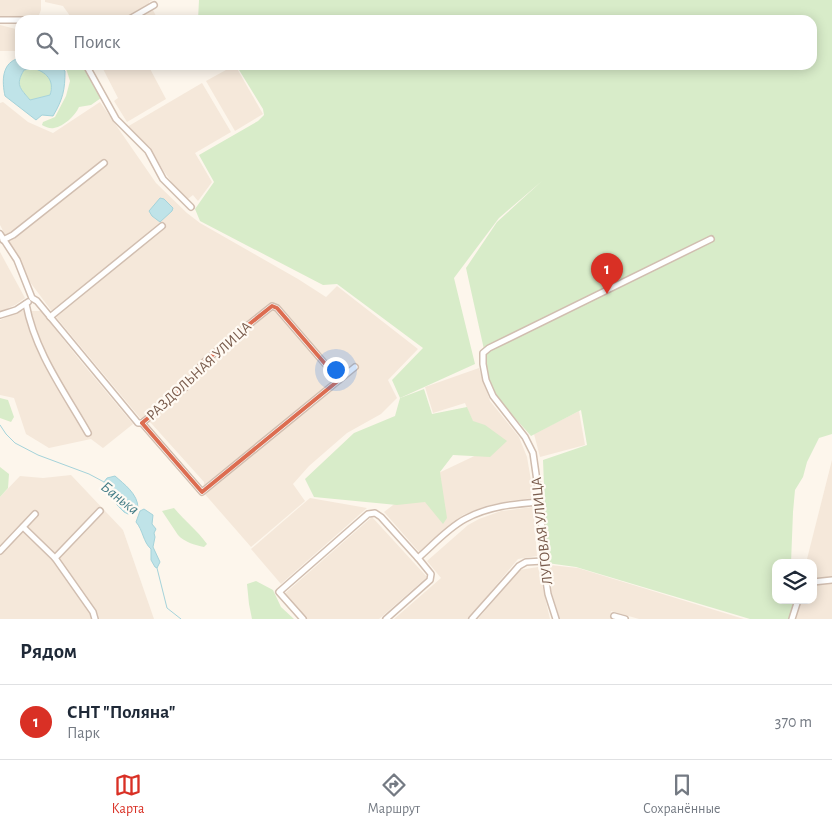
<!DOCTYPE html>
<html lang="ru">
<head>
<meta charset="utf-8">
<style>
	body { margin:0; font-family:"Alegreya Sans",sans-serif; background:#f2f2f3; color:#1f2937 }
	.controls { position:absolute; right:15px; bottom:15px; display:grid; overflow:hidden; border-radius:10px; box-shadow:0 2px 12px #0003 }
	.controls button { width:45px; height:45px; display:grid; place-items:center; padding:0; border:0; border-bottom:1px solid #e0e1e3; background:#fff; color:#1f2937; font:25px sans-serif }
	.you { position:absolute; left:335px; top:369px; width:18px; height:18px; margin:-12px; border:4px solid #fff; border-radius:50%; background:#1a73e8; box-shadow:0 0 0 8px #1a73e833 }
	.badge { display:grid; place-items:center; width:32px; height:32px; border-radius:50%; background:#d93025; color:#fff; font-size:16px; font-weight:700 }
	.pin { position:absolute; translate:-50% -41px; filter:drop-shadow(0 1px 2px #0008) }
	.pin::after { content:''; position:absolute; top:26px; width:18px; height:15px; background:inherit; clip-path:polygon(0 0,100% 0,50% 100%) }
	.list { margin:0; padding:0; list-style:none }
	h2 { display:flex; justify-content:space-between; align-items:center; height:65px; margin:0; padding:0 20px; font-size:21px }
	h2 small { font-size:16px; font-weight:400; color:#747a83 }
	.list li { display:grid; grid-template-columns:32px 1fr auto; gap:15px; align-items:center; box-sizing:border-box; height:75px; padding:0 20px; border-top:1px solid #e0e1e3 }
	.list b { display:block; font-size:19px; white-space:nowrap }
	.list p { margin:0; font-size:16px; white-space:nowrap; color:#747a83 }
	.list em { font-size:16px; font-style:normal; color:#747a83 }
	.icon { flex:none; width:28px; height:28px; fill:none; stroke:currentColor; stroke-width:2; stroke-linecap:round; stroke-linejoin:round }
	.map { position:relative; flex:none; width:832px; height:619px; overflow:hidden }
	.search { position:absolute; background:#fff; box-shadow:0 2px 12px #0003; left:15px; right:15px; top:15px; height:55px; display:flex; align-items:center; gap:12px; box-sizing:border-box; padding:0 18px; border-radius:15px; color:#747a83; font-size:19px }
	.sheet { height:140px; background:#fff }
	nav { display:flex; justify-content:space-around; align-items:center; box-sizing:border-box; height:70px; border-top:1px solid #e0e1e3; background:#fff; font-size:14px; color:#747a83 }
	nav a { display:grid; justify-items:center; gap:2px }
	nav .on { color:#d93025 }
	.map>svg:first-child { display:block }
	.residential { fill:#f5e8da }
	.green { fill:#d8ecc9 }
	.water { fill:#bfe3e8; stroke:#a5d3da; fill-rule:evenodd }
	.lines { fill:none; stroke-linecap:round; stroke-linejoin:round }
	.stream { stroke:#a5d3da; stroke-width:1 }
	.street-casing { stroke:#d1beb0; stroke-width:8 }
	.street { stroke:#fff; stroke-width:5 }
	.marked { fill:none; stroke:#dc6d51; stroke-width:4; stroke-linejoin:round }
	.labels { text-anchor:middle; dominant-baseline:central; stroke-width:4.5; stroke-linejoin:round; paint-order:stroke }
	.street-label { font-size:15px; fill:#7a5c4d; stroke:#fffaf3 }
	.water-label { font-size:16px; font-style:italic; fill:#437c86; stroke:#fffaf3 }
</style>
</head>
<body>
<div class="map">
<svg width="832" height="619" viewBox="0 0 832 619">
	<rect width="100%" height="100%" fill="#fdf6ec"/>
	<g class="residential">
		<polygon points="0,0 41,0 41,10 38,17 0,17"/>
		<polygon points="45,0 153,0 149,2 158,20 73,20 63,6 45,2"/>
		<polygon points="0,25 20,30 20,51 0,51"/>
		<polygon points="101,65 148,65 166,99 127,122 114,101 118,98"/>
		<polygon points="235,65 263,114 235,131 206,81"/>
		<polygon points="202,83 231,132 195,153 212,182 198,201 193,195 185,201 163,170 150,147 127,127"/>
		<polygon points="3,102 28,122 53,133 100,102 156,183 187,213 200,223 298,279 326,297 337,286 418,349 388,380 397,398 381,414 347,433 309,466 293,484 305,501 251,547 203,492 204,482 151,423 140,418 56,317 30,282 0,225 0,103"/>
		<polygon points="0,252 25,298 15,305 0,312"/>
		<polygon points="20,311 41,311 78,358 133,424 103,448 91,439 49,448 26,434 14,398 0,395 0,320"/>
		<polygon points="479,368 490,401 519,437 527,457 534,498 509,501 486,506 463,515 419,552 384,512 428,478 485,451 465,403 433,413 425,387"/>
		<polygon points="579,411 585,445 540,457 534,434"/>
		<polygon points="832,460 832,619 796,619 801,600 813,600 813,563 806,563"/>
		<polygon points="71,475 123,530 154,619 0,619 0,497 20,476 43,478"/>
		<polygon points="310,498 367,508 281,584 251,549"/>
		<polygon points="533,507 537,556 518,559 468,619 394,619 441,578 427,561 468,525 479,519 501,511"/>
		<polygon points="372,517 427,577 379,619 304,619 282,596"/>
		<polygon points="550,565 578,568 744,619 639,619 611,611 610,618 613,619 560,619 552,593 549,572"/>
		<polygon points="538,567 550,619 478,619 519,570"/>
	</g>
	<g class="green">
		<path d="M199 0H832V434L819 438 807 462 803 477 795 490 793 512 791 563H776V600H795L789 619H750L576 567 547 563 543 460 587 445 581 410 531 436C511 413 482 387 485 354L466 268 497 222 542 181 499 218 454 278 475 364 400 398 392 380 423 348 337 284 323 285 200 221 195 209 214 182 199 155 258 121 264 115 263 109 236 65H812V20H198Z"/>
		<path d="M65 65H83L101 98 91 105 79 107C75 116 64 126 54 128 50 129 46 127 42 125L43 122 55 117 66 96 70 81Z"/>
		<path d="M32 68 43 71 52 82 50 95 30 100C20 88 15 85 24 70Z"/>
		<polygon points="424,389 432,414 467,407 473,421 485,425 507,441 490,457 453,455 440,472 447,518 443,524 425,502 397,505 314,497 305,479 354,433 395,416 400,398"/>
		<polygon points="0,398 8,400 14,417 11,422 0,418"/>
		<polygon points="0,467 9,474 8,488 0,497"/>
		<path d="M174 508C185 521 197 530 207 544L204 547C195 545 184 542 178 535L162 511Z"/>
		<polygon points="256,581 273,590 281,607 294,619 252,619 249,604 247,584"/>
	</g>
	<g class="water">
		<path d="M20 58V65H58L65 71C65 90 63 99 53 116L42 115 36 120 5 96C2 82 1 62 20 58ZM33 68C46 72 55 80 50 95L30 100C20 88 15 85 24 70Z"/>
		<polygon points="160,198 164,199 173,208 172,211 160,222 152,216 149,211"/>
		<path d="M115 476C124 484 138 494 138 508L128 514 124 512 117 505V495L108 491 104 482 107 478Z"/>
		<path d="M144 509 153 515 152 524 156 529 154 533 155 537 153 547 160 562 157 568 155 567 151 560V549C143 542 143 530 136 522L140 511Z"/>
	</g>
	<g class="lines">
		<g class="stream">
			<polyline points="0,425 6,434 15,443 38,455 89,474 104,482"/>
			<polyline points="157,568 167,608 181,619"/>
		</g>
		<defs>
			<g id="street">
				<polyline points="0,20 42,20"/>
				<polyline points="128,20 154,5"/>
				<polyline points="86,65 116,119 148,151 163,179 191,207"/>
				<polyline points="0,234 17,260 32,298 37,301 47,313 138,423 142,423 202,492 355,367"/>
				<polyline points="3,240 13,235 104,163"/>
				<path d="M26 304C35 352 64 391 88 433"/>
				<polyline points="0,315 16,310 28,302"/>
				<polyline points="50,317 162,226"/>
				<polyline points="142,423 187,386 203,363 232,338 272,306 277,308 339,380"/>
				<polyline points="23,527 55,558 93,612 95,619"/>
				<polyline points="0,551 35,514"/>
				<polyline points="55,558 100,511"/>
				<polyline points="813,582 832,580"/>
				<polyline points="614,616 625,619"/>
				<path d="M303 619 279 592 368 514 375 513 381 517 418 558C433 545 448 528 465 519 489 506 514 504 540 502"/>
				<polyline points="386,619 430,580 431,574 418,558"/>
				<polyline points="472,619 519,566 526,562 543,561"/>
				<polyline points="556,619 548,594 545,574 540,502 533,453 525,437 493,396 486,380 483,364 483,353 489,348 711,239"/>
				<polyline points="792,619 798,600"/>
			</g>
		</defs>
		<use href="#street" class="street-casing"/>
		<use href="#street" class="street"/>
	</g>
	<path class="marked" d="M272 306 277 308 339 380 202 492 142 423 187 386 203 363 232 338Z"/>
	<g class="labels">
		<g class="street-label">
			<text transform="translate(199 371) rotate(-43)">РАЗДОЛЬНАЯ УЛИЦА</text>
			<text transform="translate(542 531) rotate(-96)">ЛУГОВАЯ УЛИЦА</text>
		</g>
		<g class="water-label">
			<text transform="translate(120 498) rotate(38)">Банька</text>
		</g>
	</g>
</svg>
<div class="controls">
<button><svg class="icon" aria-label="layers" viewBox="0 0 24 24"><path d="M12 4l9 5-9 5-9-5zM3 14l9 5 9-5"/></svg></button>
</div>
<div class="you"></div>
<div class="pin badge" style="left:607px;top:294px">1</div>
<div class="search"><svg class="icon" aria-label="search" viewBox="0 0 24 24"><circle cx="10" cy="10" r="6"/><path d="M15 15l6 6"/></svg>Поиск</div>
</div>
<section class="sheet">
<h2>Рядом<small></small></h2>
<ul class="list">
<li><span class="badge">1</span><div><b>СНТ &quot;Поляна&quot;</b><p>Парк</p></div><em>370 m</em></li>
</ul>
</section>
<nav>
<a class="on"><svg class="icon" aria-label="map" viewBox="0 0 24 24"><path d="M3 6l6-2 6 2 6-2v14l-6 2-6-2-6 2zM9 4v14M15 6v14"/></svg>Карта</a>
<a><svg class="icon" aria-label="directions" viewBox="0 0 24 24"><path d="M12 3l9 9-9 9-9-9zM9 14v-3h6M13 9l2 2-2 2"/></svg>Маршрут</a>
<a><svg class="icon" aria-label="saved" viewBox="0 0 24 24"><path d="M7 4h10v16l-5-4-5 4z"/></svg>Сохранённые</a>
</nav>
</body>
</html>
